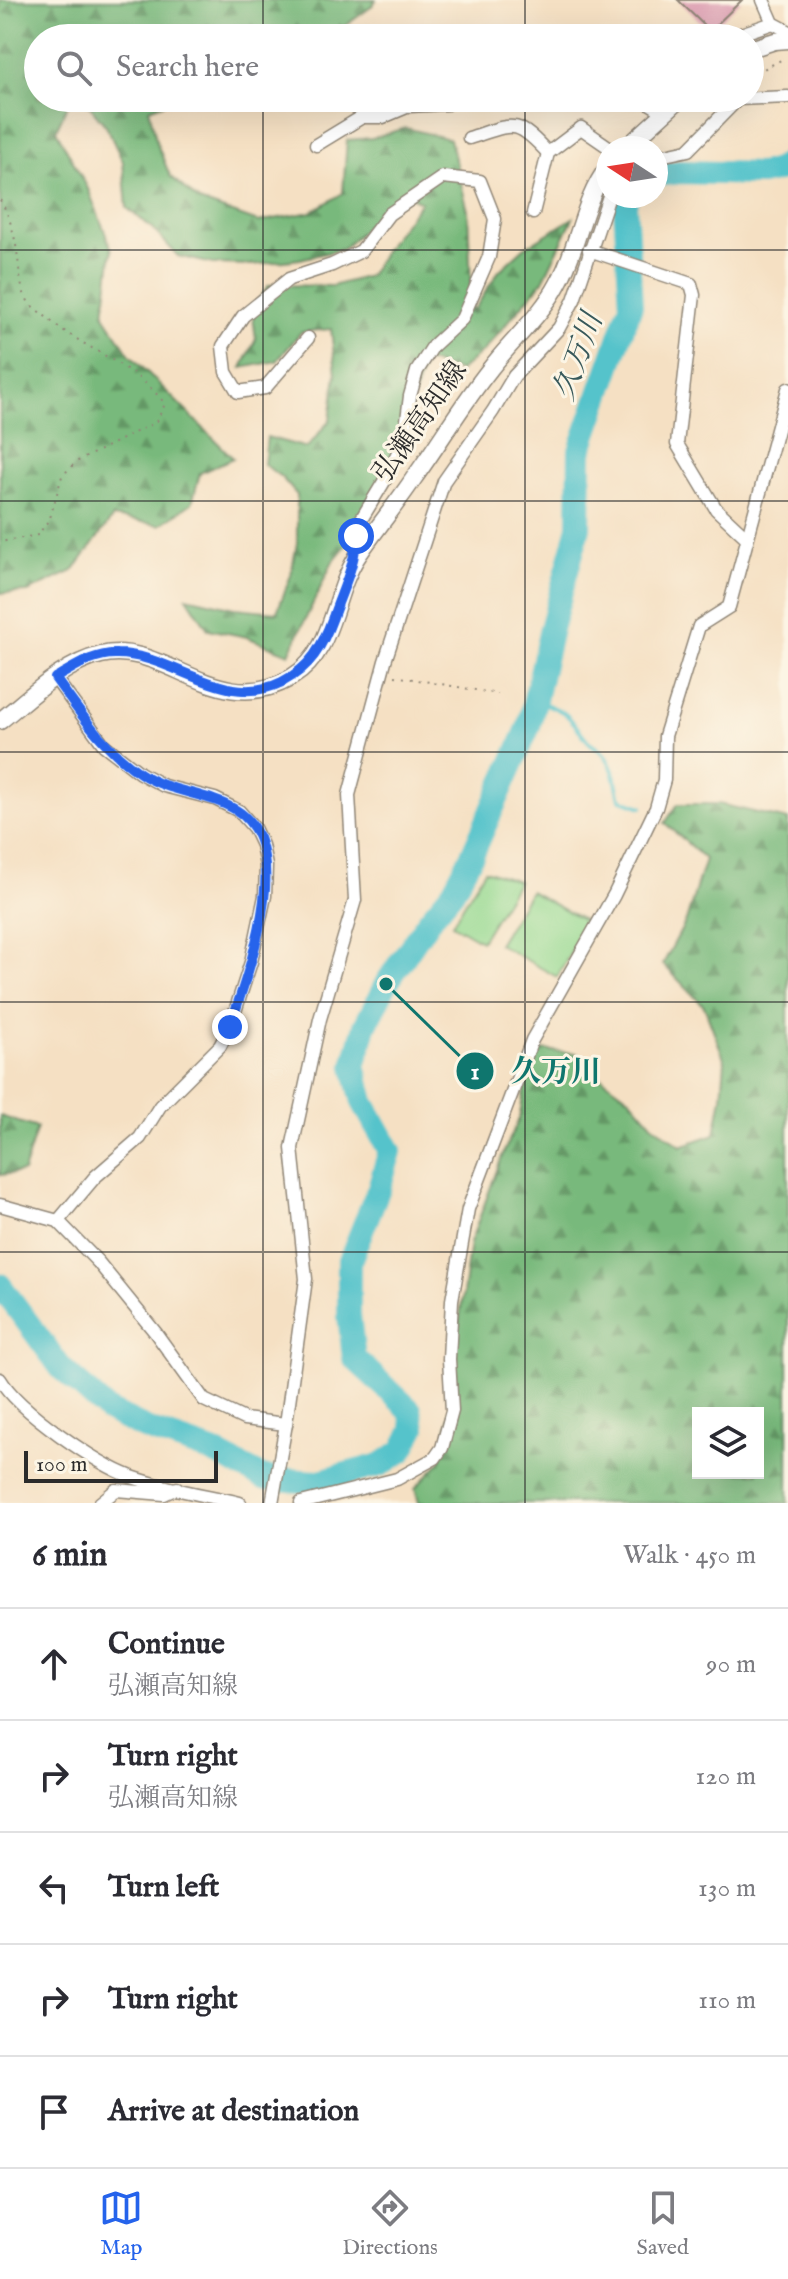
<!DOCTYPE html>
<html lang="en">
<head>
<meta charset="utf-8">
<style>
	body { margin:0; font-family:"IM FELL English","Noto Serif JP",serif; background:#f2f2f3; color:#2b2b33 }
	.controls { position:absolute; right:24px; bottom:24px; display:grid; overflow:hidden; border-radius:0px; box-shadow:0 8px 32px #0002 }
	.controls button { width:72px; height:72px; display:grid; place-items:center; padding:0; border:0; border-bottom:2px solid #e1e1e2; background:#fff; color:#2b2b33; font:40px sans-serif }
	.compass { position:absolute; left:596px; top:136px; width:72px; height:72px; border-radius:50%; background:#fff; box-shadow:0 8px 32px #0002; rotate:282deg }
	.scale { position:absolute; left:24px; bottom:20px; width:194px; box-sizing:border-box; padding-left:8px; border:4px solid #2b2b2b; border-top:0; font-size:22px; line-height:28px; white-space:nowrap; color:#2b2b2b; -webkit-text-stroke:6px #fcf5e5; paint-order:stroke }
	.stop { position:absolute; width:24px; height:24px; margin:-18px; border:6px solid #2563eb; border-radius:50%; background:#fff }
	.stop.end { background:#2563eb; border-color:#fff; box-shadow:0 2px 8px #0008 }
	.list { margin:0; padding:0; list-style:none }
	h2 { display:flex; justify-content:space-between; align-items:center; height:104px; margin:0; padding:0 32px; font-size:34px }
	h2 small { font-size:26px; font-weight:400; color:#7c7c81 }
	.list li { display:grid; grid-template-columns:52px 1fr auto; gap:24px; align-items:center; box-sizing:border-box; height:112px; padding:0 32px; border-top:2px solid #e1e1e2 }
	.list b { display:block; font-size:30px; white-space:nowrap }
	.list p { margin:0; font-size:26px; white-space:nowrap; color:#7c7c81 }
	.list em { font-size:26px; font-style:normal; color:#7c7c81 }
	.icon { flex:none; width:44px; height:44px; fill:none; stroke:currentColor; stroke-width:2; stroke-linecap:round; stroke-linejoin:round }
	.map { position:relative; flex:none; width:788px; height:1503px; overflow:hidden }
	.search { position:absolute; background:#fff; box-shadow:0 8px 32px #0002; left:24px; right:24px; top:24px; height:88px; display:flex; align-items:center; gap:20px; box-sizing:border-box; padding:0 28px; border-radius:44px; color:#7c7c81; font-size:30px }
	.sheet { height:664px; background:#fff }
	nav { display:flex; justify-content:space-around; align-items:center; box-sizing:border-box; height:112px; border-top:2px solid #e1e1e2; background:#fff; font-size:22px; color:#7c7c81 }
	nav a { display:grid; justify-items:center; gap:4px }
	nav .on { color:#2563eb }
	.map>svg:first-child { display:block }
	.forest { fill:url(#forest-firs); stroke:#527253; stroke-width:2; fill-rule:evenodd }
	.pitch { fill:#96d991; stroke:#60825e; stroke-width:2 }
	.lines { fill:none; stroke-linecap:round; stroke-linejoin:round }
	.stream { stroke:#55c3cb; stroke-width:4 }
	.river { stroke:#55c3cb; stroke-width:24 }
	.building { fill:#d891aa }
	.minor-casing { stroke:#908677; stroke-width:15 }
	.major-casing { stroke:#908677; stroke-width:19 }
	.path { stroke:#908677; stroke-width:2; stroke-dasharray:2 6; stroke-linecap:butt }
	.minor { stroke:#fff; stroke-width:12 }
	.major { stroke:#fff; stroke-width:16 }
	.route { stroke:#2563eb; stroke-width:10 }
	.grid { fill:none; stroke:#2b2b2b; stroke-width:2; stroke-opacity:0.55 }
	.labels { text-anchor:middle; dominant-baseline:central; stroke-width:6; stroke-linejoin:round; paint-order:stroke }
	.street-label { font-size:28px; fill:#2b2b2b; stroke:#fcf5e5 }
	.water-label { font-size:30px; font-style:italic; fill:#38595b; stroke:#fcf5e5 }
	.leader { fill:none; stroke:#0f766e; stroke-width:3 }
	.callout-dot { fill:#0f766e; stroke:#fcf5e5; stroke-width:3 }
	.mark-label { font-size:24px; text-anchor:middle; font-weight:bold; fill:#fff }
	.callout-label { font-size:30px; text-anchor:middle; font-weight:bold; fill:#0f766e; stroke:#fcf5e5; stroke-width:6; stroke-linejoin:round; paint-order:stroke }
</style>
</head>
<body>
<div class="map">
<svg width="788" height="1503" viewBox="0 0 788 1503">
	<defs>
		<pattern id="forest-firs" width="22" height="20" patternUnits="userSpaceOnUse" patternTransform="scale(2)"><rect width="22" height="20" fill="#78b97b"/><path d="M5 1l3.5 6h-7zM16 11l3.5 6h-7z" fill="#639765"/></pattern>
	</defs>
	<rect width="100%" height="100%" fill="#fcf5e5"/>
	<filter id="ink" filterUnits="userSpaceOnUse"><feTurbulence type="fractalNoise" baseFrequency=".0125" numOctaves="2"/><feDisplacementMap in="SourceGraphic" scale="16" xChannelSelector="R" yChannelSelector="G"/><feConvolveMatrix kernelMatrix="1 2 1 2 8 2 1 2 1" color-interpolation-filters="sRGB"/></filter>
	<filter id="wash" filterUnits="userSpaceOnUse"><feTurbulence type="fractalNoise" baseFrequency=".006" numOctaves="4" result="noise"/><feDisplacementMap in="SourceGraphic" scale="32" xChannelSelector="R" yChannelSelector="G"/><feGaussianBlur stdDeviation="1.8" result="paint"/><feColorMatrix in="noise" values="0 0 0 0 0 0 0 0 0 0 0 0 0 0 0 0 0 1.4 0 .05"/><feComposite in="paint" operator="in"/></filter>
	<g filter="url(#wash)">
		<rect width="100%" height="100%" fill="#f5e0c3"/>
		<g class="forest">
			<polygon points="0,0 376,0 371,7 328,38 38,38 38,98 71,98 56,130 88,189 112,250 104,315 130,355 233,458 200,473 192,503 160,525 113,517 73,571 28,592 0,593"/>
			<polygon points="83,98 178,98 149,109 157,144 170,176 199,201 258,222 311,212 343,193 347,140 372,138 406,128 450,139 468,211 472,313 499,271 524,248 573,218 543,281 484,350 460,371 425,361 400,438 362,526 333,561 289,654 247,637 208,629 187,597 235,608 277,612 291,575 297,543 297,495 282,478 264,464 267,437 307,448 330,420 336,374 331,329 301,332 277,361 242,368 256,339 252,309 269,285 332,286 369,276 390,242 421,202 402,192 343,249 300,259 253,265 213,264 178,256 152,228 127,208 123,162 106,126"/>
			<path d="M678 804H719L788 820V1503H419L415 1488 441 1461 454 1388 455 1352 470 1243 503 1154 519 1119 526 1082 540 1050 576 1053 601 1077 631 1099 653 1125 681 1146 715 1134 722 1097 725 1061 704 1006 663 964 686 921 705 859 665 823ZM698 1413H758V1473H698Z"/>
			<polygon points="0,1116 37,1128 23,1172 0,1175"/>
		</g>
		<g class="pitch">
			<polygon points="485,870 518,881 481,941 452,924"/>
			<polygon points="530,891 588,923 557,977 498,944"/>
		</g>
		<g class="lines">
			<path class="stream" d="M535 700C570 713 566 713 588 741 592 746 598 748 602 752 614 765 616 783 620 799L642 807"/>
			<g class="river">
				<polyline points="656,175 680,172 761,174 778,170 788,162"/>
				<polyline points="0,1285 61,1368 107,1410 146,1429 213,1452 264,1478 315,1482 380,1465 402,1451 414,1428 410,1410 354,1358 349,1315 349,1263 379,1188 390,1151 363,1102 354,1066 365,1026 386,984 428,921 453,891 472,855 529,726 551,629 579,527 580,451 631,305 625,205 627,196"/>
			</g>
		</g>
		<g id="blocks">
			<polygon class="building" points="678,0 742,0 710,31"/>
		</g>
	</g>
	<g filter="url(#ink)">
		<use href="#blocks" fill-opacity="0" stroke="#908677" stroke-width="2"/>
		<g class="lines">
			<defs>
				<g id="minor">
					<polyline points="763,0 773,23 788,31"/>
					<polyline points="729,38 773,23"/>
					<polyline points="641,98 664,112"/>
					<path d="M469 138C513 124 515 117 548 153"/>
					<polyline points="316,145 362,117 383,117 409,106 447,104 458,98"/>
					<polyline points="656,157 688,150 738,99 788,97"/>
					<polyline points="533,213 548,153 581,128 610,148"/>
					<polyline points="589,250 691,284 694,295 677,444 716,509 747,538"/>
					<polyline points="308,338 265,388 238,392 226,372 223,346 243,316 289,279 332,265 361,251 389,214 443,177 480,181 495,219 489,257 462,319 433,346 417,371 410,396 405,436 388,475 359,523 356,558"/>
					<polyline points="55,678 104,745 140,773 164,786 215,799 239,811 254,828 262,845 266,866 265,896 251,962 230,1027 220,1046 160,1106 140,1138 95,1177 58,1221"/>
					<polyline points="0,1205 58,1221 98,1262 155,1332 204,1400 244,1419 286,1424"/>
					<path d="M0 1379C19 1411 97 1464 132 1477 166 1489 205 1495 240 1503"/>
					<polyline points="100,1503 116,1490 164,1494 177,1488"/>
					<polyline points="272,1503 286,1424 306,1279 292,1148 320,1019 355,900 349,795 385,661 444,481 493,411 514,376 559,328 574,300 609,196"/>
					<polyline points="301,1503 397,1479 435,1458 442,1448 452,1411 449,1359 452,1300 468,1209 532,1040 614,895 656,808 664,780 665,736 699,626 729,607 788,389"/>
				</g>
				<g id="major">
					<polyline points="750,49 775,41 788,40"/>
					<polyline points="626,148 681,98"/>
					<path d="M0 721C30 697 63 664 101 655 164 639 218 722 292 677 335 651 332 596 357 557 375 530 396 505 414 478 440 442 462 404 490 369 512 340 541 316 558 284 579 247 582 201 608 167"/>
				</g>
			</defs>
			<use href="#minor" class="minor-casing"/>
			<use href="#major" class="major-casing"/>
			<g class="path">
				<polyline points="750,76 781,60"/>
				<path d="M0 200C10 215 16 240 18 259 20 273 20 289 28 301 32 307 40 312 46 317 84 350 134 363 165 404L156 422 76 462 62 476 50 518 38 535 0 542"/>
				<polyline points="395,676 498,694"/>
			</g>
			<use href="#minor" class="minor"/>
			<use href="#major" class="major"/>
		</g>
	</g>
	<g class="lines" filter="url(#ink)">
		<path class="route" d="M230 1027C247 974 297 847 236 810 206 792 169 793 140 773 103 748 81 714 55 678 75 667 94 653 117 654 174 654 224 711 282 682 311 667 322 647 333 617 342 590 356 564 356 536"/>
	</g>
	<path class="grid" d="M263 0V38M525 0V38M263 98V1503M525 98V1503M0 250H788M0 501H788M0 752H788M0 1002H788M0 1252H788"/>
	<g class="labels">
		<g class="street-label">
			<text transform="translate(421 422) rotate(-55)">弘瀬高知線</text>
		</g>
		<g class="water-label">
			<text transform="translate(579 357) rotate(-70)">久万川</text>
		</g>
	</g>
	<path class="leader" d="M386 984L475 1071"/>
	<g class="callout-dot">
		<circle cx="386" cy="984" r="8"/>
		<circle cx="475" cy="1071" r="20"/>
	</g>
	<g class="mark-label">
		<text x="475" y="1079">1</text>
	</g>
	<g class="callout-label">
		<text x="556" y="1081">久万川</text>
	</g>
</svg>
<div class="controls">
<button><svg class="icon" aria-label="layers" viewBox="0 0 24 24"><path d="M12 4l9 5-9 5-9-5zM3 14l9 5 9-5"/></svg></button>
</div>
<svg class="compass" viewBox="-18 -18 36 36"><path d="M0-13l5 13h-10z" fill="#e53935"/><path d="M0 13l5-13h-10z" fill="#7c7c81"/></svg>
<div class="scale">100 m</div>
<div class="stop" style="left:356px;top:536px"></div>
<div class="stop end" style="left:230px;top:1027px"></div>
<div class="search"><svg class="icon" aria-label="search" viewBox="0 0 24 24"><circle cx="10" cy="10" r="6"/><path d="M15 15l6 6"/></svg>Search here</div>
</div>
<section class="sheet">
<h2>6 min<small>Walk · 450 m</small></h2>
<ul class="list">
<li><svg class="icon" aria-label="ahead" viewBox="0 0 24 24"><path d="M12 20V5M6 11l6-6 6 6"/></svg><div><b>Continue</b><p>弘瀬高知線</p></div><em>90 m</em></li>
<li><svg class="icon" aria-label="right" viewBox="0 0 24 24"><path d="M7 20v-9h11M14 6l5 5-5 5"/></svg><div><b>Turn right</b><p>弘瀬高知線</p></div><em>120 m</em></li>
<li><svg class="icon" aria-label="left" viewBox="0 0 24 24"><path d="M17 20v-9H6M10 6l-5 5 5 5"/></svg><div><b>Turn left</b></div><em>130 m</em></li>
<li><svg class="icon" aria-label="right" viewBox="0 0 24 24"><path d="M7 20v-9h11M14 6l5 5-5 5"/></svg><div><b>Turn right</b></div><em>110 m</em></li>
<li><svg class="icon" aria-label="arrive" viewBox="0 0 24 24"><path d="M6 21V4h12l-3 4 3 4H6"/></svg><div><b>Arrive at destination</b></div></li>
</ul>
</section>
<nav>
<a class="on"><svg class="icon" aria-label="map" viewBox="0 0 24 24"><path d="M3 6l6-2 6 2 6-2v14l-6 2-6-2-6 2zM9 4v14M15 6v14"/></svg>Map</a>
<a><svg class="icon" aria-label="directions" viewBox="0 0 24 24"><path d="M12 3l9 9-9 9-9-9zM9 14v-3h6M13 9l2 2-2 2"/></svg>Directions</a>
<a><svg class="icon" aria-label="saved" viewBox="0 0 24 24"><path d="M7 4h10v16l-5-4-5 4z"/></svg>Saved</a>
</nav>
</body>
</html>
